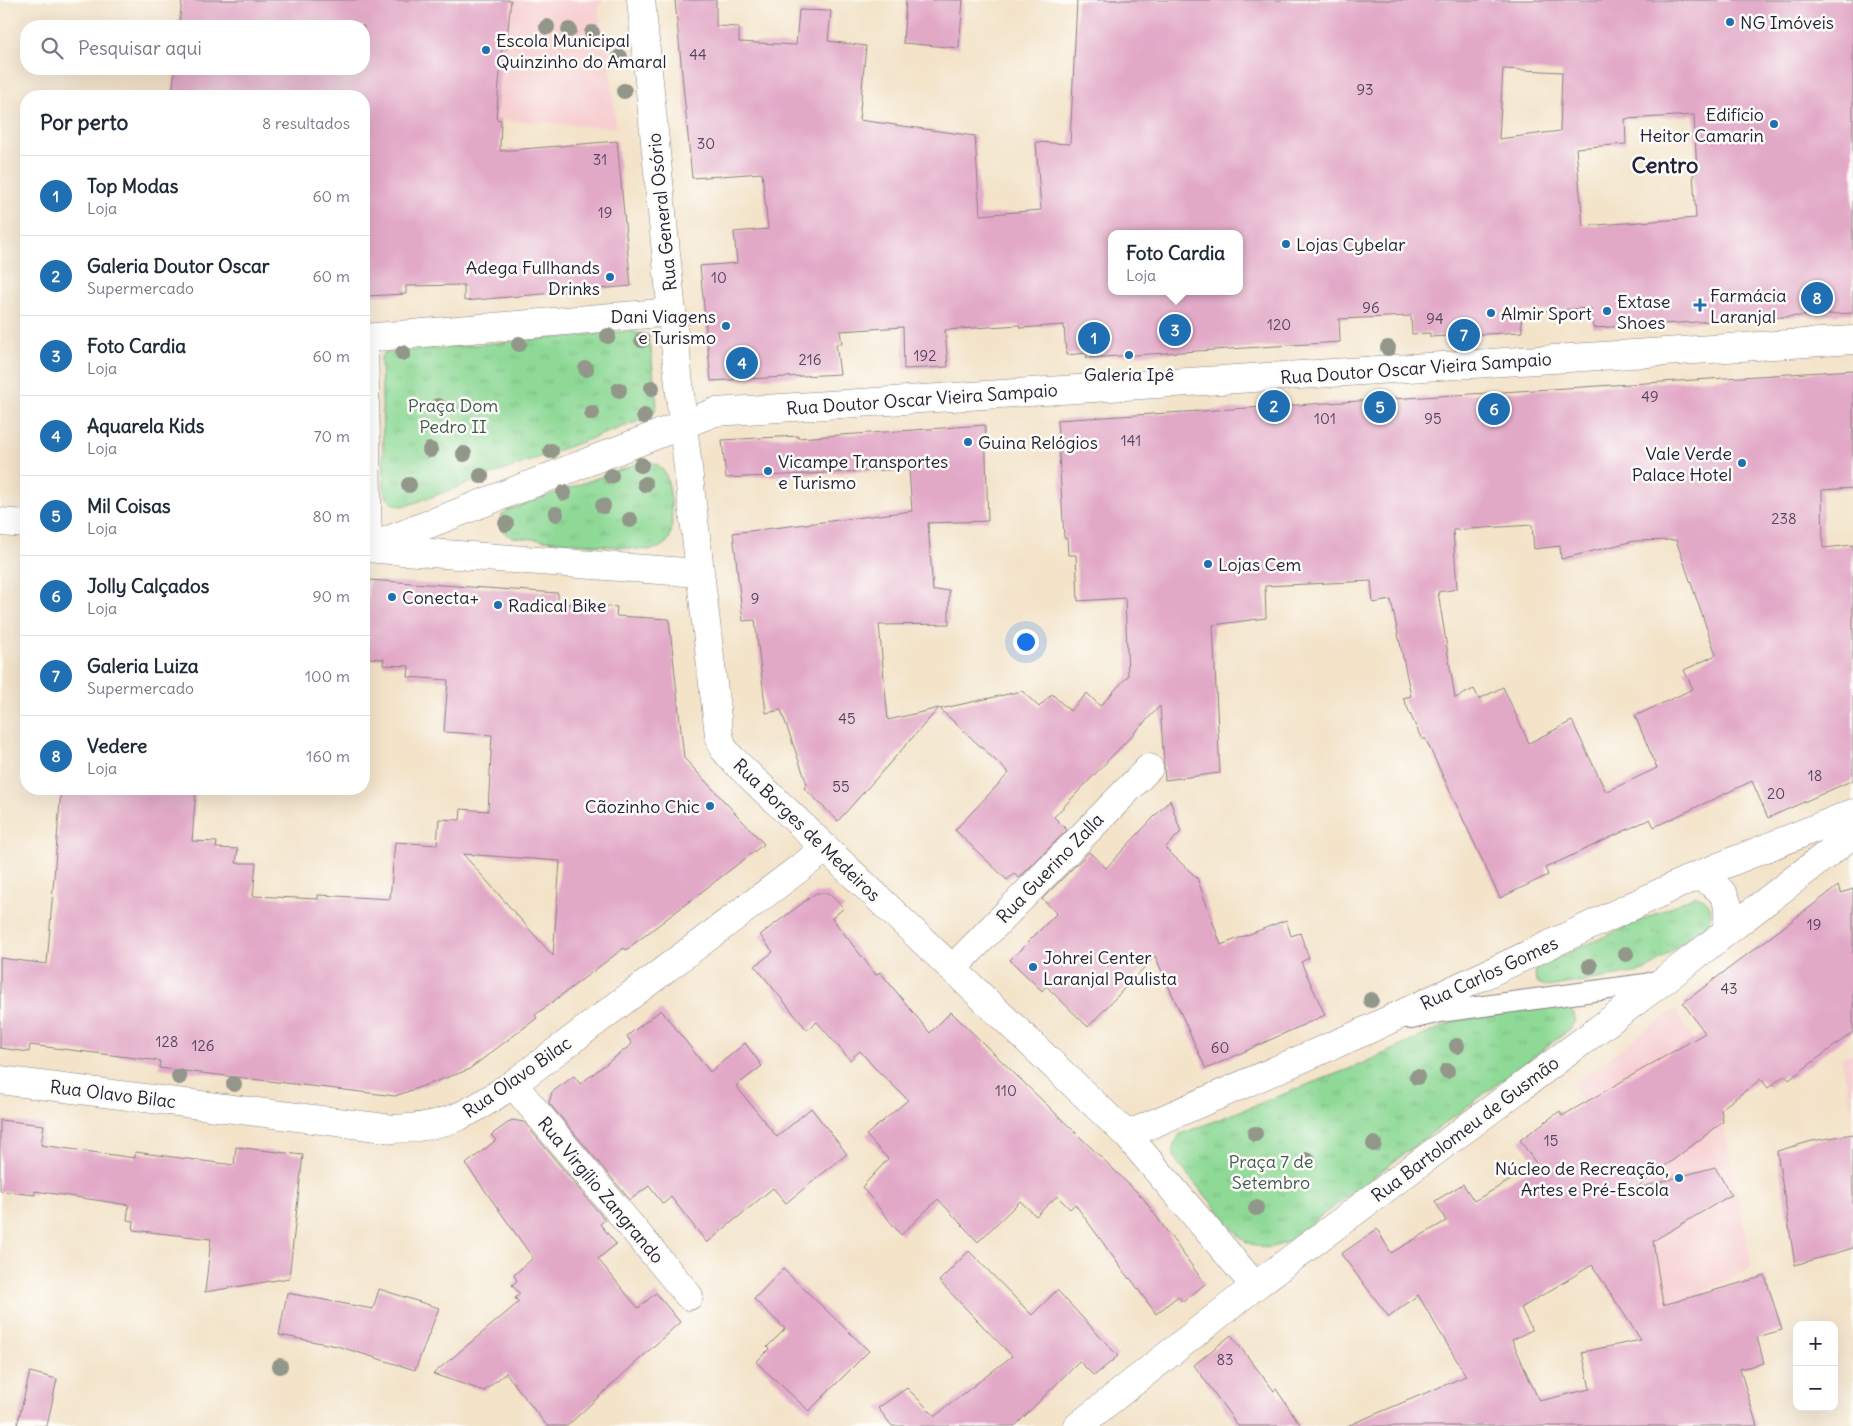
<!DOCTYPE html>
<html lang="pt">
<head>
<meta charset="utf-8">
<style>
	body { margin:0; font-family:Delius,sans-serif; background:#f6f6f7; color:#1f2937 }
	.controls { position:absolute; right:15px; bottom:15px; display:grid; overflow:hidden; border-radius:10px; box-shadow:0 5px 20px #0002 }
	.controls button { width:45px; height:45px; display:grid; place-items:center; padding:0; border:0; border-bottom:1px solid #e0e1e3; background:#fff; color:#1f2937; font:25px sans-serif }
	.you { position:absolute; left:1025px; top:641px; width:18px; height:18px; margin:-12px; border:4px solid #fff; border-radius:50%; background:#1a73e8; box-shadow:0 0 0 8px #1a73e833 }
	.badge { display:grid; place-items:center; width:32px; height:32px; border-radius:50%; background:#1f6fb2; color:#fff; font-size:16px; font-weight:700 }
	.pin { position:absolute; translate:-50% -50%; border:2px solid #fff; box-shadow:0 1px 5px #0006 }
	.popup { position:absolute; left:1108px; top:230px; width:135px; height:65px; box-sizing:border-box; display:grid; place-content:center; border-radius:10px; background:#fff; filter:drop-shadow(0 1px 4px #0005); font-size:16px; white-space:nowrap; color:#747a83 }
	.popup b { font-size:19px; color:#1f2937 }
	.popup::after { content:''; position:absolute; left:50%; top:100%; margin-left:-10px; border:10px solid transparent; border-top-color:#fff }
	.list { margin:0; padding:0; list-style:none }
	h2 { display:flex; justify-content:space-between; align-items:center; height:65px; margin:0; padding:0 20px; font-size:21px }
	h2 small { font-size:16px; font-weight:400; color:#747a83 }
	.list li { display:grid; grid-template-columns:32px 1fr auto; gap:15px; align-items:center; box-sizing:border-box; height:80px; padding:0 20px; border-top:1px solid #e0e1e3 }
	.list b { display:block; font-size:19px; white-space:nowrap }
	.list p { margin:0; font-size:16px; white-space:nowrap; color:#747a83 }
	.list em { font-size:16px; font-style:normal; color:#747a83 }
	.icon { flex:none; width:28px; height:28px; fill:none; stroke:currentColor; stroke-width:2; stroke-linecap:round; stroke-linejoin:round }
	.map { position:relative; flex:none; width:1853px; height:1426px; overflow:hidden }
	.search { position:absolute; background:#fff; box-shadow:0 5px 20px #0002; left:20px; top:20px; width:350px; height:55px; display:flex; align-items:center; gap:12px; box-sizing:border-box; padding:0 18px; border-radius:20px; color:#747a83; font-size:19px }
	.panel { position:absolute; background:#fff; box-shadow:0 5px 20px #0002; left:20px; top:90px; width:350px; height:705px; border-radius:20px }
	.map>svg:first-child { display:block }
	.built { fill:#f7cfd1 }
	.grass { fill:url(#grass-tufts); stroke:#587e68 }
	.building { fill:#e2a9c7; fill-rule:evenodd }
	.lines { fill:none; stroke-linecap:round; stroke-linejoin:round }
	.lane-casing { stroke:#8a8282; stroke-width:22 }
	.street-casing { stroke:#8a8282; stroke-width:29 }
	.secondary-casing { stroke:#8a8282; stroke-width:29 }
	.lane { stroke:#fff; stroke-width:20 }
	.street { stroke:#fff; stroke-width:28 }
	.secondary { stroke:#fff; stroke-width:28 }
	.tree { fill:#92978a }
	.poi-dot { fill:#1f6fb2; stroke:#fdfcf7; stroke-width:2 }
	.labels { text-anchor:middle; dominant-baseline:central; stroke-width:5; stroke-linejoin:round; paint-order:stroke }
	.number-label { font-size:15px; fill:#52445e }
	.poi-label { font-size:18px; fill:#22223b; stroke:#fdfcf7; text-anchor:start }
	.street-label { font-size:18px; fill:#22223b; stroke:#fdfcf7 }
	.park-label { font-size:18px; fill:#425956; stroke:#fdfcf7 }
	.district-label { font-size:22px; font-weight:bold; fill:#22223b; stroke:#fdfcf7 }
</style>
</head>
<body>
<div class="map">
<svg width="1853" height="1426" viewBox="0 0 1853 1426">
	<defs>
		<pattern id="grass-tufts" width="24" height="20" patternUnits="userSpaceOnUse" patternTransform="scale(1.25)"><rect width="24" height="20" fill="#8ed996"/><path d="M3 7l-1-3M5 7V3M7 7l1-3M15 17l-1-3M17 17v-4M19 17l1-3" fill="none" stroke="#7aba82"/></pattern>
	</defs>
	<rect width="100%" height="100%" fill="#fdfcf7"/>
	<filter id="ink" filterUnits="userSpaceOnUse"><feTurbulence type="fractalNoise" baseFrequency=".02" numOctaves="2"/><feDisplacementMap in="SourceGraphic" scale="10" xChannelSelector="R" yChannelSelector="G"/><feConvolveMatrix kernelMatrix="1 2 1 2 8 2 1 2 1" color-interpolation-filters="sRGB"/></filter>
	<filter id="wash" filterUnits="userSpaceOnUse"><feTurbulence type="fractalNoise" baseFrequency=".0096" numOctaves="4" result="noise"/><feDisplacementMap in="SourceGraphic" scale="20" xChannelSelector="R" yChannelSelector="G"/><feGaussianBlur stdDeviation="1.12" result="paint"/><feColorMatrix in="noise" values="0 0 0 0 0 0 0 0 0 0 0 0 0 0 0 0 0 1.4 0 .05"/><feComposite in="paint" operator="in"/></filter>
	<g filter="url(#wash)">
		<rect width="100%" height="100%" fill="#f3e3c9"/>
		<g class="built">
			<polygon points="288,0 604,0 599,6 599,16 601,25 607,31 616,128 364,110 364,96 279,96 281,69 364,69 364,26 286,26"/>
			<polygon points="1675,1009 1714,1077 1752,1268 1664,1311 1639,1207 1572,1085"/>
			<polygon points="1853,1054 1853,1115 1841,1057"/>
		</g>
		<g class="grass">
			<path d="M629 331C642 333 648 338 651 351L657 405 654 413 650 417 409 505C397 508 386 502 384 489L381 358 384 353Z"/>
			<path d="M645 461C652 462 659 464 663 470 671 479 675 529 669 539 664 547 656 549 648 550L512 537C498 532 495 518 508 510Z"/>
			<path d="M1695 896C1710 898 1715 912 1707 924L1647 970 1640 972 1547 987 1536 982 1535 971 1539 966Z"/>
			<path d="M1559 1005 1567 1007 1574 1014V1023L1569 1030 1288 1241C1272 1250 1257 1249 1242 1239L1177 1162C1170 1151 1173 1143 1181 1134L1359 1065 1455 1021Z"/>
		</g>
		<g id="blocks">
			<g class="building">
				<polygon points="182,0 511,0 506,48 502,47 496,119 501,120 500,151 617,141 631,286 464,301 464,285 406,286 406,294 366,296 364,215 364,96 189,96 172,95 175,69 364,69 364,26 179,26"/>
				<path d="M675 0H716V26L739 27V42L796 45 799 10 831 11 828 41 866 46 859 120 975 136 980 215 1041 210 1036 142 1070 144 1077 0H1853V313L1593 328 1591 308 1521 312 1522 332 1430 337V333L1412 334 1411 316 1339 319 1340 342 1087 358V353L1066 355 1064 325 1020 328 1019 325 945 330 948 367 904 369 903 327 840 331 842 344H836L840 374 711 381 700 266 737 263 734 232 768 229 762 173 692 178ZM1503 69 1562 72 1560 131 1499 139ZM1694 115 1697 173H1693L1696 218 1583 226 1576 148 1626 144 1625 119ZM1111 234H1239V291H1111Z"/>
				<polygon points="906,0 963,0 959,48 903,43"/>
				<path d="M1853 370V488L1822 490 1823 548 1853 545V780L1768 818 1752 781 1654 827 1650 819 1545 868 1548 875 1500 898 1425 738 1422 740 1403 698 1411 696 1391 600 1373 603 1371 581 1265 586 1266 618 1213 625 1220 773 1165 780 1160 706 1054 817 1067 830 1019 878 1014 874 1007 880 955 830 1009 773 940 709 1022 691 1039 707 1052 694 1070 711 1087 693 1100 706 1128 676 1125 598 1078 601 1076 555H1068L1067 538H1064L1057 420ZM1532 525 1534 549 1560 546 1561 559 1634 541 1676 540 1716 655 1684 670 1693 689 1635 716 1657 768 1606 792 1572 721 1529 743 1503 687 1479 699 1474 689 1455 698 1438 592 1457 589 1453 530Z"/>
				<polygon points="985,425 988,521 928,523 933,591 949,590 949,624 879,625 888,720 939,708 838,821 804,788 807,784 781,710 766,713 755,620 743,621 733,533 912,511 909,469 726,478 722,440 798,436 798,438"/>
				<path d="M369 580 558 593V603L617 607 616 616 669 619 684 758 764 844 626 950 624 948 535 1015 537 1018 468 1070 395 1096 159 1068 160 1061 30 1045 29 1052 0 1048V958L47 964 61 789H196L192 841 217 842 216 848 238 849 236 863H256L253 896 318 899V895L390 899 395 842 437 845 439 819 460 820 461 809 488 811 492 735 444 732 448 680 408 677 409 666 383 665 384 659 364 658ZM463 854 560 861 553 956Z"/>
				<polygon points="1170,800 1181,832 1165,848 1197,878 1221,945 1286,920 1291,936 1300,933 1309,958 1301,962 1325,1015 1206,1069 1155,956 1088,1027 1046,986 1042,991 1010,960 1057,913 1042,899 1089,852 1106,868"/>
				<path d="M1838 886 1841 893 1853 889V1032L1789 1080 1785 1075 1768 1088 1761 1079 1721 1109 1723 1122 1635 1189 1715 1167 1731 1195 1653 1241 1663 1305 1765 1276 1782 1330 1757 1337 1764 1363 1740 1369 1757 1426H1347L1466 1376 1418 1295 1389 1317 1341 1254 1377 1229 1391 1253 1446 1221 1435 1201 1463 1184 1474 1201 1537 1165 1520 1140 1560 1111 1562 1116 1705 1033 1683 1003ZM1592 1265 1641 1340 1582 1352 1590 1389 1539 1401 1512 1340 1532 1330 1521 1308Z"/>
				<polygon points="816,893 828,893 844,908 832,918 876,975 880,972 930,1033 951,1012 1143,1198 1205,1284 1183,1302 1178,1296 1156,1314 1130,1278 1129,1279 1075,1204 1070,1209 1057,1196 1036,1216 1020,1201 978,1242 938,1199 901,1235 862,1187 888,1159 866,1135 908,1100 873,1066 860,1051 850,1060 817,1022 807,1030 755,966 773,952 760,935"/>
				<polygon points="661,1010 710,1072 745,1043 762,1066 736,1086 777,1137 811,1108 847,1154 786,1203 773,1188 707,1243 671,1197 663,1204 649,1186 630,1200 549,1103 552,1092 574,1076 580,1084 632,1044 627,1036"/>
				<polygon points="0,1120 44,1125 41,1145 135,1158 135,1152 234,1165 236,1147 303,1155 289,1278 205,1292 211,1239 133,1230 134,1221 127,1220 129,1205 35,1191 35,1195 0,1191"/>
				<polygon points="512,1120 524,1122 605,1220 600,1224 616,1244 598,1259 638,1308 656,1293 680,1322 567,1426 547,1426 506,1373 484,1391 433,1374 519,1302 515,1298 520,1294 512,1285 517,1281 514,1275 533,1258 466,1164 496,1140 491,1135"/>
				<polygon points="1853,1134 1853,1248 1795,1265 1777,1151 1812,1141"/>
				<polygon points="969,1251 1032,1315 1057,1290 1118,1356 1094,1376 1079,1361 1015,1426 892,1426 878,1408 907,1388 935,1416 1012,1356 939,1281"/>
				<polygon points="783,1269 869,1351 809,1411 756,1362 769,1349 767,1347 785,1329 754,1299"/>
				<polygon points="379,1289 439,1308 415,1370 337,1346 279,1335 287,1293 373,1309"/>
				<polygon points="1231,1335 1274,1391 1276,1389 1301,1426 1238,1426 1194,1365"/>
				<polygon points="30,1372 57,1379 47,1426 17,1426"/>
			</g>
		</g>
	</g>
	<g filter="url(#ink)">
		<use href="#blocks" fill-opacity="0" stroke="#8a8282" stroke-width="1"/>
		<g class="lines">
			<defs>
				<polyline id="lane" points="1411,1019 1440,1012 1645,984 1659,980"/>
				<g id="street">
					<polyline points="368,548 364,338 672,312"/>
					<polyline points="952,969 1149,768"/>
					<path d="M0 1080 393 1129C449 1127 468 1114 513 1084L825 849"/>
					<polyline points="513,1084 689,1296"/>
					<polyline points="1127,1135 1361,1033 1696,876 1853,813"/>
					<polyline points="1078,1426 1255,1286"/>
				</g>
				<g id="secondary">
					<polyline points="641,0 683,425 719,735 723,748 732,759 1127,1135 1255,1286 1667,978 1853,834"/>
					<polyline points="0,522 26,524"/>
					<polyline points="368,548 715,412 1853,340"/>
					<polyline points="377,549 699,573"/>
					<path d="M1696 876C1725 887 1734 902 1725 933"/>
				</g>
			</defs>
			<use href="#lane" class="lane-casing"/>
			<use href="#street" class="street-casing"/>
			<use href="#secondary" class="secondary-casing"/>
			<use href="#lane" class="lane"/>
			<use href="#street" class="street"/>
			<use href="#secondary" class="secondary"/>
		</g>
		<g class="tree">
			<circle cx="547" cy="27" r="8"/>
			<circle cx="569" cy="30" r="8"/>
			<circle cx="592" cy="33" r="8"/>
			<circle cx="620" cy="57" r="8"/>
			<circle cx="624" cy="91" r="8"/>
			<circle cx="608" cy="336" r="8"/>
			<circle cx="642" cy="340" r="8"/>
			<circle cx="519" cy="344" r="8"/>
			<circle cx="1388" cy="348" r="8"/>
			<circle cx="403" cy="353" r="8"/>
			<circle cx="586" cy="369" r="8"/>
			<circle cx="652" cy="388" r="8"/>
			<circle cx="619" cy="390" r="8"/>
			<circle cx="438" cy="406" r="8"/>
			<circle cx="592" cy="413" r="8"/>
			<circle cx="644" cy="416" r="8"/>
			<circle cx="430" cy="450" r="8"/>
			<circle cx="551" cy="451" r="8"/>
			<circle cx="464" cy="454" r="8"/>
			<circle cx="641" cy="465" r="8"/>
			<circle cx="481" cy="476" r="8"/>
			<circle cx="611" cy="476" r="8"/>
			<circle cx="645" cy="484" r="8"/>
			<circle cx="409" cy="485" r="8"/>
			<circle cx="564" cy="493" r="8"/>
			<circle cx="603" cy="506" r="8"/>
			<circle cx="556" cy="514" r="8"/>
			<circle cx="630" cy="520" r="8"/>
			<circle cx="506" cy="524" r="8"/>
			<circle cx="1626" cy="954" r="8"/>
			<circle cx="1590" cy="966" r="8"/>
			<circle cx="1371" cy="1000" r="8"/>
			<circle cx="1457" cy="1046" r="8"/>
			<circle cx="1447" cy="1071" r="8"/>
			<circle cx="179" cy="1077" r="8"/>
			<circle cx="1417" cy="1077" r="8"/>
			<circle cx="234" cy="1084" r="8"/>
			<circle cx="1255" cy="1134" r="8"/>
			<circle cx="1374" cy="1144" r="8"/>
			<circle cx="1308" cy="1160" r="8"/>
			<circle cx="1256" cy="1208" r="8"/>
			<circle cx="280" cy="1366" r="8"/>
		</g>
	</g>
	<g class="poi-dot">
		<circle cx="1730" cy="22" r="5"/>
		<circle cx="486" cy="50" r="5"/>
		<circle cx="1774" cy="124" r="5"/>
		<circle cx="1286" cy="244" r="5"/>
		<circle cx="610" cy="277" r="5"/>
		<path d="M1697.5 297.5h5v5h5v5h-5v5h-5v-5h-5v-5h5z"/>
		<circle cx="1607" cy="311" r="5"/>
		<circle cx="1491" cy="313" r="5"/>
		<circle cx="726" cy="326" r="5"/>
		<circle cx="1129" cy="355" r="5"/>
		<circle cx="968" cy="442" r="5"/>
		<circle cx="1742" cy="463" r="5"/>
		<circle cx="768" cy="471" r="5"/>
		<circle cx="1208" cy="564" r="5"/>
		<circle cx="392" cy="597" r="5"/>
		<circle cx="498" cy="605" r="5"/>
		<circle cx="710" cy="806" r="5"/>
		<circle cx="1033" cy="967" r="5"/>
		<circle cx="1679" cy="1178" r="5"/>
	</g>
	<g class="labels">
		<g class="number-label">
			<text x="698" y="54">44</text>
			<text x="1365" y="89">93</text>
			<text x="706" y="143">30</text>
			<text x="600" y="159">31</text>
			<text x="605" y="212">19</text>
			<text x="719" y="277">10</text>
			<text x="1371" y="307">96</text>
			<text x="1435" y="318">94</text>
			<text x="1279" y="324">120</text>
			<text x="925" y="355">192</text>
			<text x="810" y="359">216</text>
			<text x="1650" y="396">49</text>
			<text x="1325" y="418">101</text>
			<text x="1433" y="418">95</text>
			<text x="1131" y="440">141</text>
			<text x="1784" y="518">238</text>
			<text x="755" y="598">9</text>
			<text x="847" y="718">45</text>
			<text x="1815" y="775">18</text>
			<text x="841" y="786">55</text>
			<text x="1776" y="793">20</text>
			<text x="1814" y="924">19</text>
			<text x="1729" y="988">43</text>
			<text x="167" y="1041">128</text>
			<text x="203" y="1045">126</text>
			<text x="1220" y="1047">60</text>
			<text x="1006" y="1090">110</text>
			<text x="1551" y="1140">15</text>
			<text x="1225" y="1359">83</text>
		</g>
		<g class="poi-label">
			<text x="1740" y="22">NG Imóveis</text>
			<text x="496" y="40">Escola Municipal<tspan x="496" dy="21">Quinzinho do Amaral</tspan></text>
			<text x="1764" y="114" text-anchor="end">Edifício<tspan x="1764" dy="21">Heitor Camarin</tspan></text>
			<text x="1296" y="244">Lojas Cybelar</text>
			<text x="600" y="267" text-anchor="end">Adega Fullhands<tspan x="600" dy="21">Drinks</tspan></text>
			<text x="1710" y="295">Farmácia<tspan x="1710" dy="21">Laranjal</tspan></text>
			<text x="1617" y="301">Extase<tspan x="1617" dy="21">Shoes</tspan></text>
			<text x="1501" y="313">Almir Sport</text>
			<text x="716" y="316" text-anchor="end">Dani Viagens<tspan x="716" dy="21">e Turismo</tspan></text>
			<text x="1129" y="374" text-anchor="middle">Galeria Ipê</text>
			<text x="978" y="442">Guina Relógios</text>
			<text x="1732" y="453" text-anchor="end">Vale Verde<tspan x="1732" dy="21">Palace Hotel</tspan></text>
			<text x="778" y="461">Vicampe Transportes<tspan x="778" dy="21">e Turismo</tspan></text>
			<text x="1218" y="564">Lojas Cem</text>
			<text x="402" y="597">Conecta+</text>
			<text x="508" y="605">Radical Bike</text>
			<text x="700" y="806" text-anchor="end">Cãozinho Chic</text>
			<text x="1043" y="957">Johrei Center<tspan x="1043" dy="21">Laranjal Paulista</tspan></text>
			<text x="1669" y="1168" text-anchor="end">Núcleo de Recreação,<tspan x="1669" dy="21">Artes e Pré-Escola</tspan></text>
		</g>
		<g class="street-label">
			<text transform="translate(662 212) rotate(-96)">Rua General Osório</text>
			<text transform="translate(1416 368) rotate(-4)">Rua Doutor Oscar Vieira Sampaio</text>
			<text transform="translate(922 399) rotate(-4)">Rua Doutor Oscar Vieira Sampaio</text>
			<text transform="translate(807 830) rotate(44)">Rua Borges de Medeiros</text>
			<text transform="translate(1050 868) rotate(-46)">Rua Guerino Zalla</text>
			<text transform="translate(1489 973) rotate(-25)">Rua Carlos Gomes</text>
			<text transform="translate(517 1077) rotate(-35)">Rua Olavo Bilac</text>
			<text transform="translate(113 1094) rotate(7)">Rua Olavo Bilac</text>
			<text transform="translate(1465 1129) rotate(-37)">Rua Bartolomeu de Gusmão</text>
			<text transform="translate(601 1190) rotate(50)">Rua Virgílio Zangrando</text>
		</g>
		<g class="park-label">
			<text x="453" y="405">Praça Dom<tspan x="453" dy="21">Pedro II</tspan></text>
			<text x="1271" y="1161">Praça 7 de<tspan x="1271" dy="21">Setembro</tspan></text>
		</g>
		<g class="district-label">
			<text x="1665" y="165">Centro</text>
		</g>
	</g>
</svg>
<div class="controls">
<button>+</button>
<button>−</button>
</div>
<div class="you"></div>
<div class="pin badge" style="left:1094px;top:338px">1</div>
<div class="pin badge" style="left:1274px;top:406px">2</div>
<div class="pin badge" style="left:1175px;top:330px">3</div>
<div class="popup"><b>Foto Cardia</b>Loja</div>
<div class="pin badge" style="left:742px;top:363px">4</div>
<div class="pin badge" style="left:1380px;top:407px">5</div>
<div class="pin badge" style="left:1494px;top:409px">6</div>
<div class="pin badge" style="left:1464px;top:335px">7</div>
<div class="pin badge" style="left:1817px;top:298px">8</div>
<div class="search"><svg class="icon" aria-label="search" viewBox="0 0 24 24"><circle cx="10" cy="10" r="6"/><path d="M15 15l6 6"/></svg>Pesquisar aqui</div>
<section class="panel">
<h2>Por perto<small>8 resultados</small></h2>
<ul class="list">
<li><span class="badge">1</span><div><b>Top Modas</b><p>Loja</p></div><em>60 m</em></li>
<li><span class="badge">2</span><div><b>Galeria Doutor Oscar</b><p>Supermercado</p></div><em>60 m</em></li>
<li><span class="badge">3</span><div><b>Foto Cardia</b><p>Loja</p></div><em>60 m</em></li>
<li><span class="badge">4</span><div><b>Aquarela Kids</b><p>Loja</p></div><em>70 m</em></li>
<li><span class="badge">5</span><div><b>Mil Coisas</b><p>Loja</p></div><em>80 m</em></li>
<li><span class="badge">6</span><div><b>Jolly Calçados</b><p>Loja</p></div><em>90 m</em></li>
<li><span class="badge">7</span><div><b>Galeria Luiza</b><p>Supermercado</p></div><em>100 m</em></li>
<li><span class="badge">8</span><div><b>Vedere</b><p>Loja</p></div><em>160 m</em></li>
</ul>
</section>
</div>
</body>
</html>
